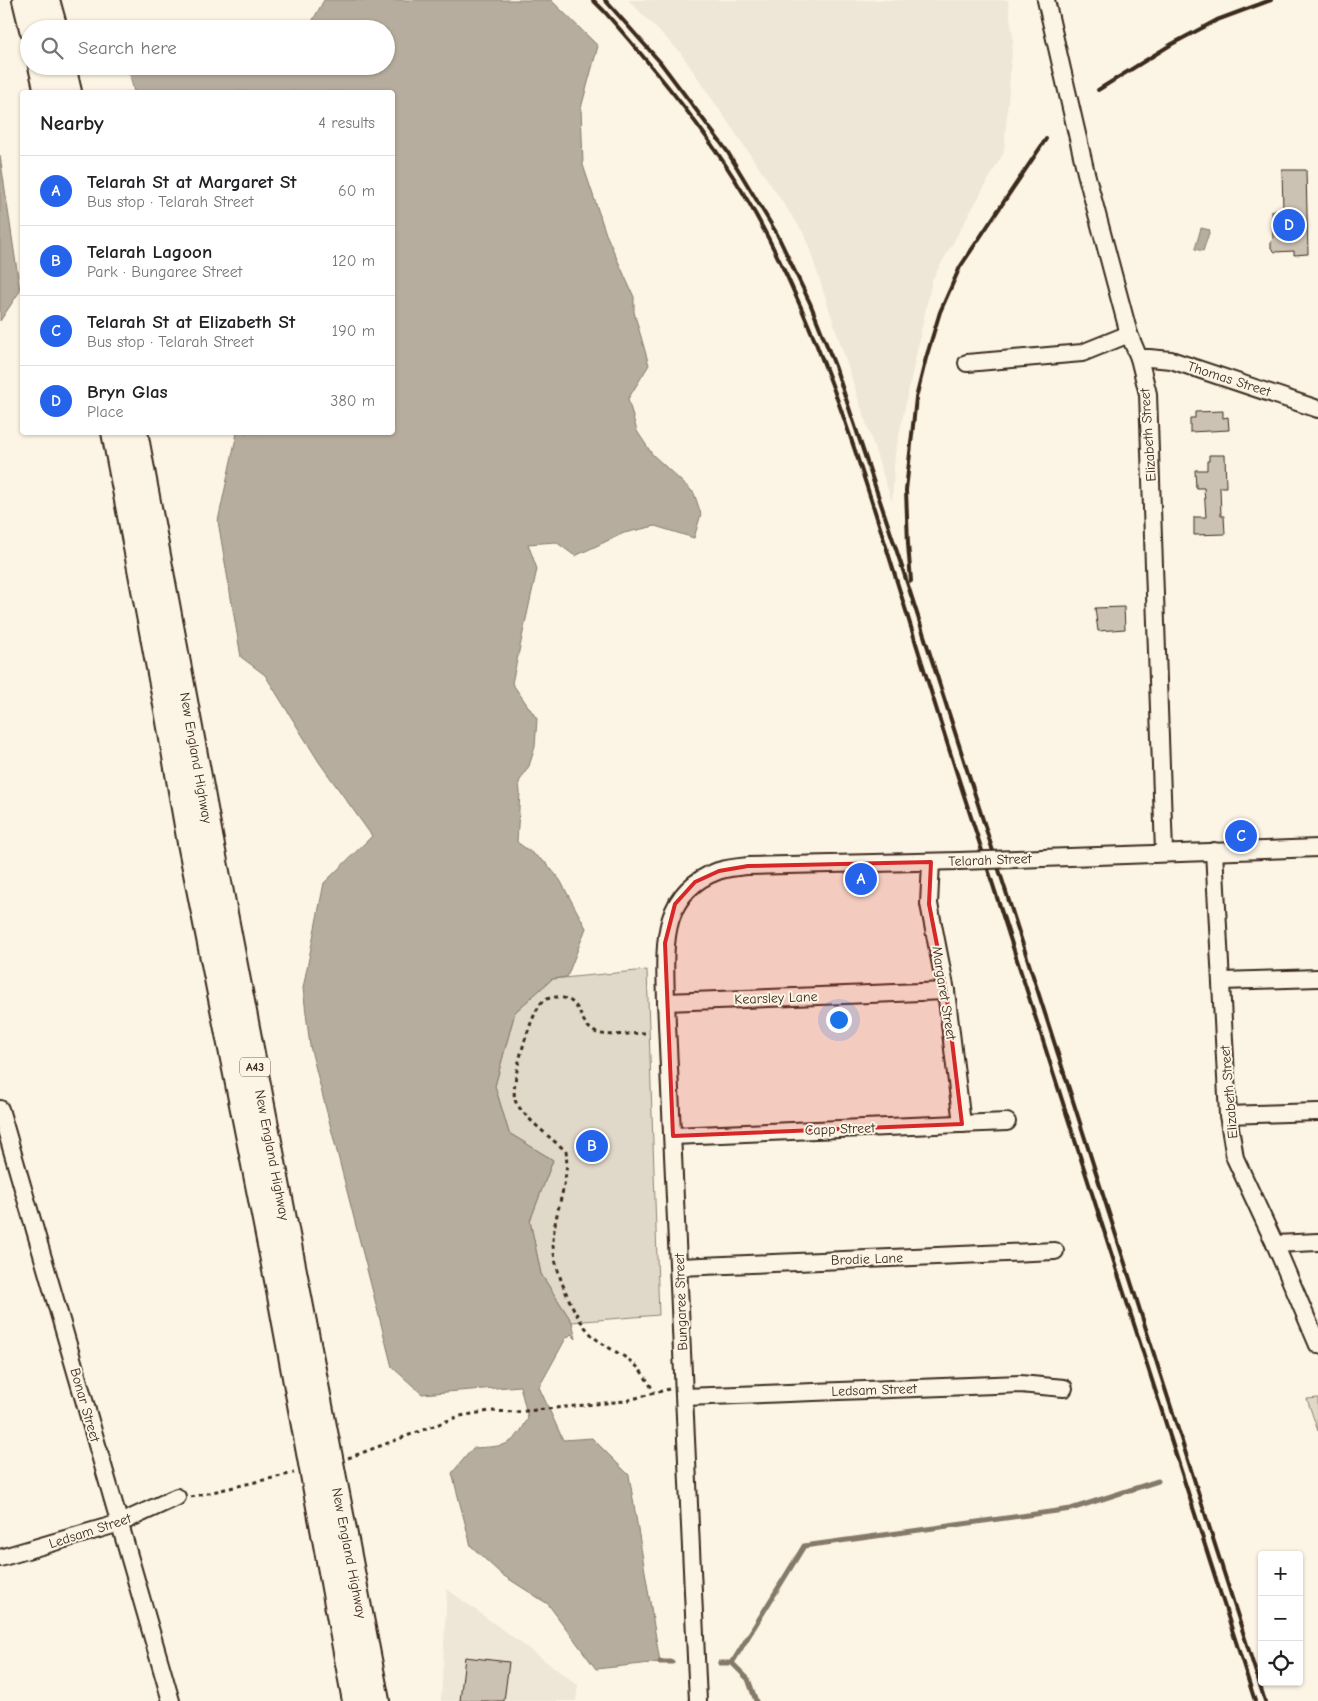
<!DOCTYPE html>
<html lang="en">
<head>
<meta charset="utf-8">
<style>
	body { margin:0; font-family:"Comic Neue",sans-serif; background:#f6f6f6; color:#202124 }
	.controls { position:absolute; right:15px; bottom:15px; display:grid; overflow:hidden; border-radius:5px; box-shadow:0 1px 4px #0004 }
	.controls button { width:45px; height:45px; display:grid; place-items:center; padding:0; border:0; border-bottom:1px solid #e0e0e0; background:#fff; color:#202124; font:25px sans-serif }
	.you { position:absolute; left:838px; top:1019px; width:18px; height:18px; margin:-12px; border:4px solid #fff; border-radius:50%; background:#1a73e8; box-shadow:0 0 0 8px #1a73e833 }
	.badge { display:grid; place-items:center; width:32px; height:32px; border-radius:50%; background:#2563eb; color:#fff; font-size:16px; font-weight:700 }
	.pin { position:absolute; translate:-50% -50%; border:2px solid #fff; box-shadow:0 1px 5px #0006 }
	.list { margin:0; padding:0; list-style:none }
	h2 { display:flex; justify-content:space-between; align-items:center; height:65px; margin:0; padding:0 20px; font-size:21px }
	h2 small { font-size:16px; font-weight:400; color:#757577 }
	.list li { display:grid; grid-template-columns:32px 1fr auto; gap:15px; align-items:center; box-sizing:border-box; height:70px; padding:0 20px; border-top:1px solid #e0e0e0 }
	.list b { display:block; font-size:19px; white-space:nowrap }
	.list p { margin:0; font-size:16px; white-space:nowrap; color:#757577 }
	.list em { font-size:16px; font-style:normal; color:#757577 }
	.icon { flex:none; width:28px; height:28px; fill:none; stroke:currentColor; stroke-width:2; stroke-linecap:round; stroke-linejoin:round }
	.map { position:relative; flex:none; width:1318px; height:1701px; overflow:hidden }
	.search { position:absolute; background:#fff; box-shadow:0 1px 4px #0004; left:20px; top:20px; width:375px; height:55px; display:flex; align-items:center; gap:12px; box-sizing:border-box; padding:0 18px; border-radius:28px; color:#757577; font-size:19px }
	.panel { position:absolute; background:#fff; box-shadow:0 1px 4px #0004; left:20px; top:90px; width:375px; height:345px; border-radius:5px }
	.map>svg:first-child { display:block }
	.built { fill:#eee6d6 }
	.green { fill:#e0d8c8; stroke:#8e8173 }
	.water { fill:#b7ad9e; stroke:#85796b }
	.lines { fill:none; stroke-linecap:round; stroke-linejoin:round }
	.stream { stroke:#85796b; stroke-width:5 }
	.building { fill:#ccc2b3; stroke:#3b2a1e }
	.minor-casing { stroke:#3b2a1e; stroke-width:20 }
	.highway-casing { stroke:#3b2a1e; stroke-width:28 }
	.path { stroke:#3b2a1e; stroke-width:3; stroke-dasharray:4 4; stroke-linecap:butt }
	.minor { stroke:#fcf5e5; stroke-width:16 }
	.highway { stroke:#fcf5e5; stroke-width:24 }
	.rail { stroke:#3b2a1e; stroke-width:4 }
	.minor-bridge-casing { stroke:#3b2a1e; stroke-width:20; stroke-linecap:butt }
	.minor-bridge { stroke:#fcf5e5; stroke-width:16 }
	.marked { fill:#d62828; fill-opacity:0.2; stroke:#d62828; stroke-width:4; stroke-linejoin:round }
	.labels { text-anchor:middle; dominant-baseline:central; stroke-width:4; stroke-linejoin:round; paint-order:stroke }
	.shield { fill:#fcf5e5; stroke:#75675a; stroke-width:1 }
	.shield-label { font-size:12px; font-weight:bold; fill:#3b2a1e }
	.street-label { font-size:14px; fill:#3b2a1e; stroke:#fcf5e5 }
</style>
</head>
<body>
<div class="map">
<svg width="1318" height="1701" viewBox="0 0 1318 1701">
	<rect width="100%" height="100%" fill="#fcf5e5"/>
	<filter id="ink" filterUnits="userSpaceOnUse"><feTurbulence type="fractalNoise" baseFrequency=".02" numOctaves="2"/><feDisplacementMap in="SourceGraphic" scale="10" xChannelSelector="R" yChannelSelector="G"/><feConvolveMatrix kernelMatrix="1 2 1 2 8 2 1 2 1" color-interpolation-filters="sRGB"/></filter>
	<g filter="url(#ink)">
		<g class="built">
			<polygon points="628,0 1008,0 1013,39 1004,152 932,280 895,454 892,502 805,235 680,52"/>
			<polygon points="447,1589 578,1685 576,1701 441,1701"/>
		</g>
		<g class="green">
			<polygon points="647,970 659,1315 572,1322 541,1274 530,1221 553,1160 509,1133 495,1086 515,1012 552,979"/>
			<polygon points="1318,1398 1318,1431 1307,1399"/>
		</g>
		<g class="water">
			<path d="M324 0H551L598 46 581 108 583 165 606 234 634 297V312L649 365 628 399 637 431 652 454 694 493 701 514 694 538 655 526 624 533 575 556 556 542 528 544 537 569 512 683 537 719 535 747 529 766 519 782 520 792 517 842 547 864 560 880 586 928 567 977 552 979 515 1012 495 1086 509 1133 553 1160 530 1221 541 1274 572 1322 576 1339 571 1334 565 1340 539 1387 563 1440 592 1438 629 1475 660 1662 596 1669 548 1604 501 1574 471 1546 452 1473 473 1448C504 1446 513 1448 528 1418L520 1386 422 1394 392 1367 310 1046 303 988 324 883 372 836 319 762 265 675 241 657 218 521 237 433 392 432V92H134L129 71 157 66H386V29H308Z"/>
			<polygon points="0,156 20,291 0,321"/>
			<polygon points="1201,228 1210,230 1203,251 1195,249"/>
		</g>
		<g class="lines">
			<g class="stream">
				<polyline points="660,1662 672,1662"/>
				<polyline points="720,1663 732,1663 748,1679 756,1701"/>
				<polyline points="732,1663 804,1546 1071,1509 1158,1481"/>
			</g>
		</g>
		<g class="building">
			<polygon points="1282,170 1306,170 1308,254 1294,255 1294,251 1275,252 1271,248 1271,241 1273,239 1272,211 1283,211"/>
			<polygon points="1223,411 1223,418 1228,417 1229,430 1190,432 1190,418 1195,418 1195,412"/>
			<polygon points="1209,455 1225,455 1226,487 1220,487 1221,516 1224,516 1225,534 1194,535 1194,517 1206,517 1204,488 1196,488 1195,470 1207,470 1207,461 1209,461"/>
			<polygon points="1124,607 1125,629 1098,631 1095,608"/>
			<polygon points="465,1657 509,1662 504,1701 460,1701"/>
		</g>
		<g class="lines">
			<defs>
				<g id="minor">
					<polyline points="1046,0 1086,173 1129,334 1139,358 1148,394 1164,852"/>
					<polyline points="1139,358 1149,358 1171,360 1318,409"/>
					<polyline points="967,363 1082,353 1129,334"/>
					<polyline points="1214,851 1228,1115 1235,1158 1275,1244 1318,1345"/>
					<polyline points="1042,858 1318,848"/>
					<polyline points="931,862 929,904 946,991 962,1124"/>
					<polyline points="1222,981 1318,978"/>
					<polyline points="666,1002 946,991"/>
					<polyline points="0,1109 171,1701"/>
					<polyline points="1228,1115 1318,1112"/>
					<polyline points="673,1136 1007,1122"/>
					<polyline points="1275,1244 1318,1242"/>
					<polyline points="679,1267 1055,1251"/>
					<polyline points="685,1397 1020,1384 1064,1388"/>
					<polyline points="0,1558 120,1523 177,1497"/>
					<path d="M698 1701 666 1002C665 949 658 893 718 871 727 868 738 867 748 866L959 861"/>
				</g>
				<g id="highway">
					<polyline points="25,0 32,29"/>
					<polyline points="47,0 55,29"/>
					<polyline points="41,66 47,92"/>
					<polyline points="63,66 69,92"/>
					<polyline points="114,432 167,710 190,843 277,1280 355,1701"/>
					<polyline points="135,432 211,841 377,1701"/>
				</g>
			</defs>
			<use href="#minor" class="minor-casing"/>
			<use href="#highway" class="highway-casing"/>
			<g class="path">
				<path d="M645 1033C633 1033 603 1038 593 1031 576 1019 583 998 556 997 552 997 545 999 542 1002 530 1015 510 1083 515 1100 520 1114 553 1140 566 1151 570 1182 554 1211 553 1242 553 1268 574 1319 593 1336 606 1349 629 1356 640 1370 645 1376 650 1385 654 1392"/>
				<polyline points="348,1458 460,1416 490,1411 516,1412 625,1401 669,1389"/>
				<polyline points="191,1497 294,1473"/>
			</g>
			<use href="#minor" class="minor"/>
			<use href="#highway" class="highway"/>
			<g class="rail">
				<path d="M593 0 604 11C660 75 716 142 757 217 813 319 849 429 884 540 914 636 943 733 975 829 1069 1119 1161 1410 1255 1701"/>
				<polyline points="605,0 660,62 727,151 777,234 810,303 835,366 904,573 1265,1701"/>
				<polyline points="1098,90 1172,44 1217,20 1271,0"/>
				<polyline points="911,581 908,544 906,490 916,398 926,358 940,312 960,267 1046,139"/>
			</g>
			<defs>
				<polyline id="minor-bridge" points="959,861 1042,858"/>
			</defs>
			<use href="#minor-bridge" class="minor-bridge-casing"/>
			<use href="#minor-bridge" class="minor-bridge"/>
		</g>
	</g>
	<path class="marked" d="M931 862 929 904 946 991 962 1124 673 1136 665 943 675 904 695 882 719 871 748 866Z"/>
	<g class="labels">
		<rect class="shield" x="240" y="1057.5" width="30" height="19" rx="4"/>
		<g class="shield-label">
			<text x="255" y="1067">A43</text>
		</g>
		<g class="street-label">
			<text transform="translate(1229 379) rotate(18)">Thomas Street</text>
			<text transform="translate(1148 435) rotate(-94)">Elizabeth Street</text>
			<text transform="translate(196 758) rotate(80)">New England Highway</text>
			<text transform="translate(990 860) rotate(-2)">Telarah Street</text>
			<text transform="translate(944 993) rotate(81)">Margaret Street</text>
			<text transform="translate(776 998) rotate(-2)">Kearsley Lane</text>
			<text transform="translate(1229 1092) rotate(-95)">Elizabeth Street</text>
			<text transform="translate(840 1129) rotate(-2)">Capp Street</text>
			<text transform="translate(272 1155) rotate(79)">New England Highway</text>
			<text transform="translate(867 1259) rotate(-2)">Brodie Lane</text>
			<text transform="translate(681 1302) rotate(-92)">Bungaree Street</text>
			<text transform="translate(874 1390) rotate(-2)">Ledsam Street</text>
			<text transform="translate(85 1405) rotate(74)">Bonar Street</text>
			<text transform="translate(90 1531) rotate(-18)">Ledsam Street</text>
			<text transform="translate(349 1553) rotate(79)">New England Highway</text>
		</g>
	</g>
</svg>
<div class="controls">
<button>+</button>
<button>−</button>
<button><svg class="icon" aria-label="locate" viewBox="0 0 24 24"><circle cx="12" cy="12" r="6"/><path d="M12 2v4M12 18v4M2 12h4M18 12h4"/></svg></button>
</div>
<div class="you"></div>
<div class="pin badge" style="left:861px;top:879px">A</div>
<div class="pin badge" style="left:592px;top:1146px">B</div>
<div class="pin badge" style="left:1241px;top:836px">C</div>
<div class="pin badge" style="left:1289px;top:225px">D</div>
<div class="search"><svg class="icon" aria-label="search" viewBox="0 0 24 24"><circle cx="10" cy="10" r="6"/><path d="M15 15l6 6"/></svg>Search here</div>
<section class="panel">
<h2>Nearby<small>4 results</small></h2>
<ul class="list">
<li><span class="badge">A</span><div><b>Telarah St at Margaret St</b><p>Bus stop · Telarah Street</p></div><em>60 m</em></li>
<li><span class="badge">B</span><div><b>Telarah Lagoon</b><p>Park · Bungaree Street</p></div><em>120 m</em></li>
<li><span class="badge">C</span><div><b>Telarah St at Elizabeth St</b><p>Bus stop · Telarah Street</p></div><em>190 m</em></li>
<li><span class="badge">D</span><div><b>Bryn Glas</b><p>Place</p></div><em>380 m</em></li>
</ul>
</section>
</div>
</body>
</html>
